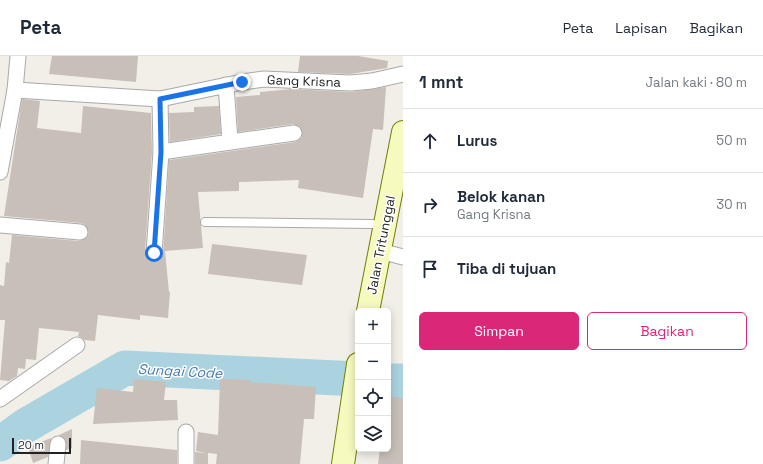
<!DOCTYPE html>
<html lang="id">
<head>
<meta charset="utf-8">
<style>
	body { margin:0; font-family:"Space Grotesk",sans-serif; background:#f6f6f7; color:#1f2937 }
	.controls { position:absolute; right:12px; bottom:12px; display:grid; overflow:hidden; border-radius:6px; box-shadow:0 2px 10px #0003 }
	.controls button { width:36px; height:36px; display:grid; place-items:center; padding:0; border:0; border-bottom:1px solid #e0e1e3; background:#fff; color:#1f2937; font:20px sans-serif }
	.scale { position:absolute; left:12px; bottom:10px; width:59px; box-sizing:border-box; padding-left:4px; border:2px solid #222; border-top:0; font-size:11px; line-height:14px; white-space:nowrap; color:#222; -webkit-text-stroke:3px #fff; paint-order:stroke }
	.stop { position:absolute; width:12px; height:12px; margin:-9px; border:3px solid #1a73e8; border-radius:50%; background:#fff }
	.stop.end { background:#1a73e8; border-color:#fff; box-shadow:0 1px 4px #0008 }
	.list { margin:0; padding:0; list-style:none }
	h2 { display:flex; justify-content:space-between; align-items:center; height:52px; margin:0; padding:0 16px; font-size:17px }
	h2 small { font-size:13px; font-weight:400; color:#747a83 }
	.list li { display:grid; grid-template-columns:26px 1fr auto; gap:12px; align-items:center; box-sizing:border-box; height:64px; padding:0 16px; border-top:1px solid #e0e1e3 }
	.list b { display:block; font-size:15px; white-space:nowrap }
	.list p { margin:0; font-size:13px; white-space:nowrap; color:#747a83 }
	.list em { font-size:13px; font-style:normal; color:#747a83 }
	.actions { display:flex; gap:8px; padding:12px 16px }
	.actions a { flex:1; padding:9px 0; border:1px solid #db2777; border-radius:6px; text-align:center; font-size:14px; color:#db2777 }
	.actions .main { background:#db2777; color:#fff }
	.icon { flex:none; width:22px; height:22px; fill:none; stroke:currentColor; stroke-width:2; stroke-linecap:round; stroke-linejoin:round }
	.map { position:relative; flex:none; width:403px; height:408px; overflow:hidden }
	header { display:flex; align-items:center; gap:24px; box-sizing:border-box; height:56px; padding:0 20px; background:#fff; border-bottom:1px solid #e0e1e3 }
	header strong { font-size:19px }
	nav { display:flex; gap:22px; margin-inline-start:auto; font-size:14px }
	main { display:flex }
	aside { flex:1; background:#fff }
	.map>svg:first-child { display:block }
	.lines { fill:none; stroke-linecap:round; stroke-linejoin:round }
	.river { stroke:#aad3df; stroke-width:35 }
	.building { fill:#c7bfb8 }
	.service-casing { stroke:#a9a9a9; stroke-width:10 }
	.minor-casing { stroke:#a9a9a9; stroke-width:17 }
	.secondary-casing { stroke:#707d05; stroke-width:24 }
	.service { stroke:#fff; stroke-width:8 }
	.minor { stroke:#fff; stroke-width:15 }
	.secondary { stroke:#f7fabf; stroke-width:22 }
	.route { stroke:#1a73e8; stroke-width:5 }
	.labels { text-anchor:middle; dominant-baseline:central; stroke-width:3; stroke-linejoin:round; paint-order:stroke }
	.street-label { font-size:13px; fill:#222; stroke:#fff }
	.water-label { font-size:14px; font-style:italic; fill:#4a7aab; stroke:#fff }
</style>
</head>
<body>
<header>
<strong>Peta</strong>
<nav><a>Peta</a><a>Lapisan</a><a>Bagikan</a></nav>
</header>
<main>
<div class="map">
<svg width="403" height="408" viewBox="0 0 403 408">
	<rect width="100%" height="100%" fill="#f2efe9"/>
	<g class="lines">
		<g class="river">
			<polyline points="388,325 403,325"/>
			<polyline points="0,388 25,370 125,312 358,323"/>
		</g>
	</g>
	<g class="building">
		<polygon points="52,0 138,0 136,26 49,18"/>
		<polygon points="300,0 358,0 388,5 387,12 350,18 298,16"/>
		<polygon points="386,31 383,74 373,73 363,142 298,132 299,124 239,126 239,135 198,136 203,192 165,195 169,236 170,236 168,262 140,259 140,264 98,259 95,285 85,284 78,280 79,276 39,272 36,304 26,303 25,313 18,312 17,320 9,325 0,324 5,264 0,264 0,229 4,230 6,206 9,207 12,179 79,185 87,181 89,176 85,169 81,167 4,160 22,43 40,45 37,72 81,77 83,50 151,57 152,96 145,196 149,204 154,206 161,202 163,198 169,104 295,86 302,81 301,72 293,68 238,76 236,41 260,39 260,36 292,33 351,36"/>
		<polygon points="219,50 221,78 170,86 169,57 194,56 194,51"/>
		<polygon points="212,188 307,199 302,229 208,218"/>
		<polygon points="134,323 166,326 164,344 177,344 178,364 93,368 97,332 133,336"/>
		<polygon points="220,323 250,324 250,326 316,331 314,363 304,363 300,408 216,408 217,398 208,397 208,408 195,408 195,396 206,397 196,395 198,376 218,379"/>
		<polygon points="388,340 403,342 403,408 378,408 380,393 388,393"/>
		<polygon points="72,373 72,392 66,394 66,384 59,379"/>
		<polygon points="51,382 48,401 33,407 28,391"/>
		<polygon points="81,384 177,394 177,408 80,408"/>
	</g>
	<g class="lines">
		<defs>
			<polyline id="service" points="205,166 372,168 383,170"/>
			<g id="minor">
				<polyline points="226,29 230,85"/>
				<polyline points="15,34 160,43 242,26 264,23 350,27 372,25 403,18"/>
				<polyline points="161,96 294,77"/>
				<polyline points="0,116 15,34 18,0"/>
				<polyline points="0,169 80,176"/>
				<polyline points="380,195 403,201"/>
				<polyline points="154,197 161,96 160,43"/>
				<polyline points="0,343 77,289"/>
				<polyline points="56,408 58,388"/>
				<polyline points="186,408 186,376"/>
			</g>
			<g id="secondary">
				<polyline points="368,255 403,76"/>
				<polyline points="343,408 358,308"/>
			</g>
		</defs>
		<use href="#service" class="service-casing"/>
		<use href="#minor" class="minor-casing"/>
		<use href="#secondary" class="secondary-casing"/>
		<use href="#service" class="service"/>
		<use href="#minor" class="minor"/>
		<use href="#secondary" class="secondary"/>
	</g>
	<g class="lines">
		<polyline class="route" points="154,197 161,96 160,43 242,26"/>
	</g>
	<g class="labels">
		<g class="street-label">
			<text transform="translate(304 25) rotate(2)">Gang Krisna</text>
			<text transform="translate(381 189) rotate(-79)">Jalan Tritunggal</text>
		</g>
		<g class="water-label">
			<text transform="translate(180 315) rotate(3)">Sungai Code</text>
		</g>
	</g>
</svg>
<div class="controls">
<button>+</button>
<button>−</button>
<button><svg class="icon" aria-label="locate" viewBox="0 0 24 24"><circle cx="12" cy="12" r="6"/><path d="M12 2v4M12 18v4M2 12h4M18 12h4"/></svg></button>
<button><svg class="icon" aria-label="layers" viewBox="0 0 24 24"><path d="M12 4l9 5-9 5-9-5zM3 14l9 5 9-5"/></svg></button>
</div>
<div class="scale">20 m</div>
<div class="stop" style="left:154px;top:197px"></div>
<div class="stop end" style="left:242px;top:26px"></div>
</div>
<aside>
<h2>1 mnt<small>Jalan kaki · 80 m</small></h2>
<ul class="list">
<li><svg class="icon" aria-label="ahead" viewBox="0 0 24 24"><path d="M12 20V5M6 11l6-6 6 6"/></svg><div><b>Lurus</b></div><em>50 m</em></li>
<li><svg class="icon" aria-label="right" viewBox="0 0 24 24"><path d="M7 20v-9h11M14 6l5 5-5 5"/></svg><div><b>Belok kanan</b><p>Gang Krisna</p></div><em>30 m</em></li>
<li><svg class="icon" aria-label="arrive" viewBox="0 0 24 24"><path d="M6 21V4h12l-3 4 3 4H6"/></svg><div><b>Tiba di tujuan</b></div></li>
</ul>
<div class="actions"><a class="main">Simpan</a><a>Bagikan</a></div>
</aside>
</main>
</body>
</html>
